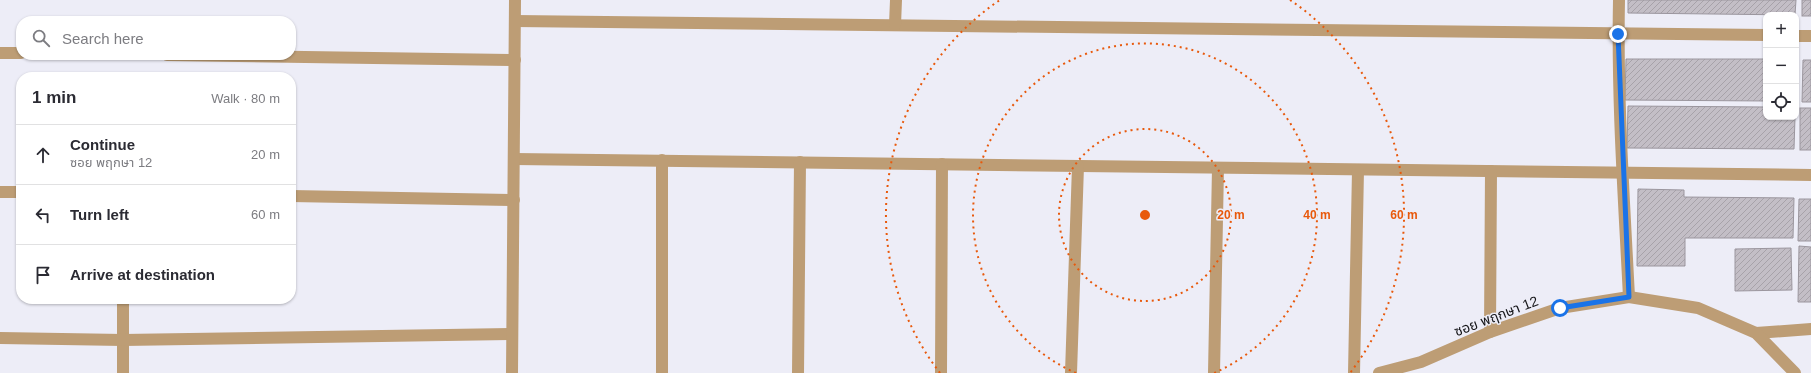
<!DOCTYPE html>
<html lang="en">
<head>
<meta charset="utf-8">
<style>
	body { margin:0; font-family:Helvetica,"Noto Sans Thai",sans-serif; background:#f2f2f3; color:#2b2b33 }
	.controls { position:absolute; right:12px; top:12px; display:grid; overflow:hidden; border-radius:8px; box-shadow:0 1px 3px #0004 }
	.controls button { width:36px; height:36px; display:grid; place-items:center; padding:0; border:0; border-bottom:1px solid #e1e1e2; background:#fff; color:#2b2b33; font:20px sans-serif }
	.stop { position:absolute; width:12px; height:12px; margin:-9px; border:3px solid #1a73e8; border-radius:50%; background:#fff }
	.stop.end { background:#1a73e8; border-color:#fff; box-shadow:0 1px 4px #0008 }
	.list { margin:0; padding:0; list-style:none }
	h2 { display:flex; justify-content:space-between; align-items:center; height:52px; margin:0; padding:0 16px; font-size:17px }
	h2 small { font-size:13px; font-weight:400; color:#7c7c81 }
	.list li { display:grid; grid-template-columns:26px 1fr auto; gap:12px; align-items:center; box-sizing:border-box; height:60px; padding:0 16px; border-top:1px solid #e1e1e2 }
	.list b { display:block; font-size:15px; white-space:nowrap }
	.list p { margin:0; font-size:13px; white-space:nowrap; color:#7c7c81 }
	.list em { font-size:13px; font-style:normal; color:#7c7c81 }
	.icon { flex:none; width:22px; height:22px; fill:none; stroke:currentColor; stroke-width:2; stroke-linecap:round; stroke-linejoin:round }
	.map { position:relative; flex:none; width:1811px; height:373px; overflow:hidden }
	.search { position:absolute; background:#fff; box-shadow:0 1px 3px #0004; left:16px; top:16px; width:280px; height:44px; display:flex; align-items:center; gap:10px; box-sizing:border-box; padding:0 14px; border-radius:16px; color:#7c7c81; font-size:15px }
	.panel { position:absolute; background:#fff; box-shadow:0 1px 3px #0004; left:16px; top:72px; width:280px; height:232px; border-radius:16px }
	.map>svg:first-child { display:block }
	.building { fill:url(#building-hatch); stroke:#9b969e }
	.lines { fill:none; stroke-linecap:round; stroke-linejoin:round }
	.minor { stroke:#bd9d75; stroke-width:12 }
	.route { stroke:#1a73e8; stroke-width:5 }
	.ring { fill:none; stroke:#e8590c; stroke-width:2; stroke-dasharray:2 4 }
	.labels { text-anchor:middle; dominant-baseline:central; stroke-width:3; stroke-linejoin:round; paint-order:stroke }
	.street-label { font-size:14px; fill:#141417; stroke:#ededf7 }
	.centre { fill:#e8590c; stroke:#ededf7; stroke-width:2 }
	.ring-label { font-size:12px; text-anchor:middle; font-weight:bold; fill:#e8590c; stroke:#ededf7; stroke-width:3; stroke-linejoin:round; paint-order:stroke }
</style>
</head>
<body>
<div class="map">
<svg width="1811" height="373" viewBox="0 0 1811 373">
	<defs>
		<pattern id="building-hatch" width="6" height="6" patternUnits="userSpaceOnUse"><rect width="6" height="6" fill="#c3bec6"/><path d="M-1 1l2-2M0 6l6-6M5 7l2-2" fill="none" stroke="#a7a2a9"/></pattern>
	</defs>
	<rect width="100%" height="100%" fill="#ededf7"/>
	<g class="building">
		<polygon points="1628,0 1796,0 1795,15 1628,13"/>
		<rect x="1802" y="0" width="9" height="16"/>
		<polygon points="1626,59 1766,59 1766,101 1625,100"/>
		<polygon points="1803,60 1811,60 1811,102 1802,102"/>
		<polygon points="1628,106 1766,107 1766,117 1795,117 1794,149 1627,148"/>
		<rect x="1800" y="108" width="11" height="42"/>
		<polygon points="1638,189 1684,190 1684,197 1794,198 1793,238 1685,238 1685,266 1637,266"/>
		<polygon points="1799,199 1811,199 1811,241 1798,241"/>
		<polygon points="1799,246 1811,247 1811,302 1798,302"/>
		<polygon points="1791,248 1792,290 1735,291 1735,249"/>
	</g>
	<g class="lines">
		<g class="minor">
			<path d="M1619 0C1617 99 1624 198 1629 297"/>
			<polyline points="515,21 1766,35"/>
			<polyline points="895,25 896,0"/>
			<polyline points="1796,36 1811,36"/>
			<polyline points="0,53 21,53"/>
			<polyline points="167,55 515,60"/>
			<polyline points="514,159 1811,175"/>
			<polyline points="0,192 21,192"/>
			<polyline points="291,196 514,200"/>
			<polyline points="123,299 123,373"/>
			<polyline points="1490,332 1491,171"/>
			<polyline points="1756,333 1811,329"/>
			<polyline points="0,338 123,340 512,334"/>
			<polyline points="512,373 515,0"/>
			<polyline points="662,373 662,160"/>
			<polyline points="798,373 800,162"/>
			<polyline points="941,373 942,164"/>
			<polyline points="1071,373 1078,166"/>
			<polyline points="1214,373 1218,168"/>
			<polyline points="1354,373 1358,170"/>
			<polyline points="1379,373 1421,362 1490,332 1560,308 1629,297 1698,308 1756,333 1795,373"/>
		</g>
	</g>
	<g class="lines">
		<polyline class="route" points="1560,308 1629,297 1618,34"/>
	</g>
	<g class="ring">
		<circle cx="1145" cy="215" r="86"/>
		<path d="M1076 373A172 172 0 1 1 1214 373"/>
		<path d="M940 373A259 259 0 0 1 1000 0M1290 0A259 259 0 0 1 1350 373"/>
	</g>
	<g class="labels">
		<g class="street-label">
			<text transform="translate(1496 316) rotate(-21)">ซอย พฤกษา 12</text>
		</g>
	</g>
	<circle cx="1145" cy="215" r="6" class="centre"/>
	<g class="ring-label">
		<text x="1231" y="219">20 m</text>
		<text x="1317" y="219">40 m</text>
		<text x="1404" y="219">60 m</text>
	</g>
</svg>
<div class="controls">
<button>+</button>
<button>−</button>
<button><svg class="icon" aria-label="locate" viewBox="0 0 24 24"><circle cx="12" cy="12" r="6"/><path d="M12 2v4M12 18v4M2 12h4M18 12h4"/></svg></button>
</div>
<div class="stop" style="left:1560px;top:308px"></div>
<div class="stop end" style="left:1618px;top:34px"></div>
<div class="search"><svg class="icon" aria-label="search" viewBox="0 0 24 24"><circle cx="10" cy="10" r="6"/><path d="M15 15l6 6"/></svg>Search here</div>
<section class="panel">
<h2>1 min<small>Walk · 80 m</small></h2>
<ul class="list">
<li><svg class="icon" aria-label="ahead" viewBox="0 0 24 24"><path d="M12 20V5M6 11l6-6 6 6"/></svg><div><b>Continue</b><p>ซอย พฤกษา 12</p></div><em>20 m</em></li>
<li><svg class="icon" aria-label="left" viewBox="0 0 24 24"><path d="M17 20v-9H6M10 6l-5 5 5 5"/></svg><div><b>Turn left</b></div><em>60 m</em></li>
<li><svg class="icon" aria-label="arrive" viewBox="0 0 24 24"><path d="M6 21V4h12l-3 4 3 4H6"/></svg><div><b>Arrive at destination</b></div></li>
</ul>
</section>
</div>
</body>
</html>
